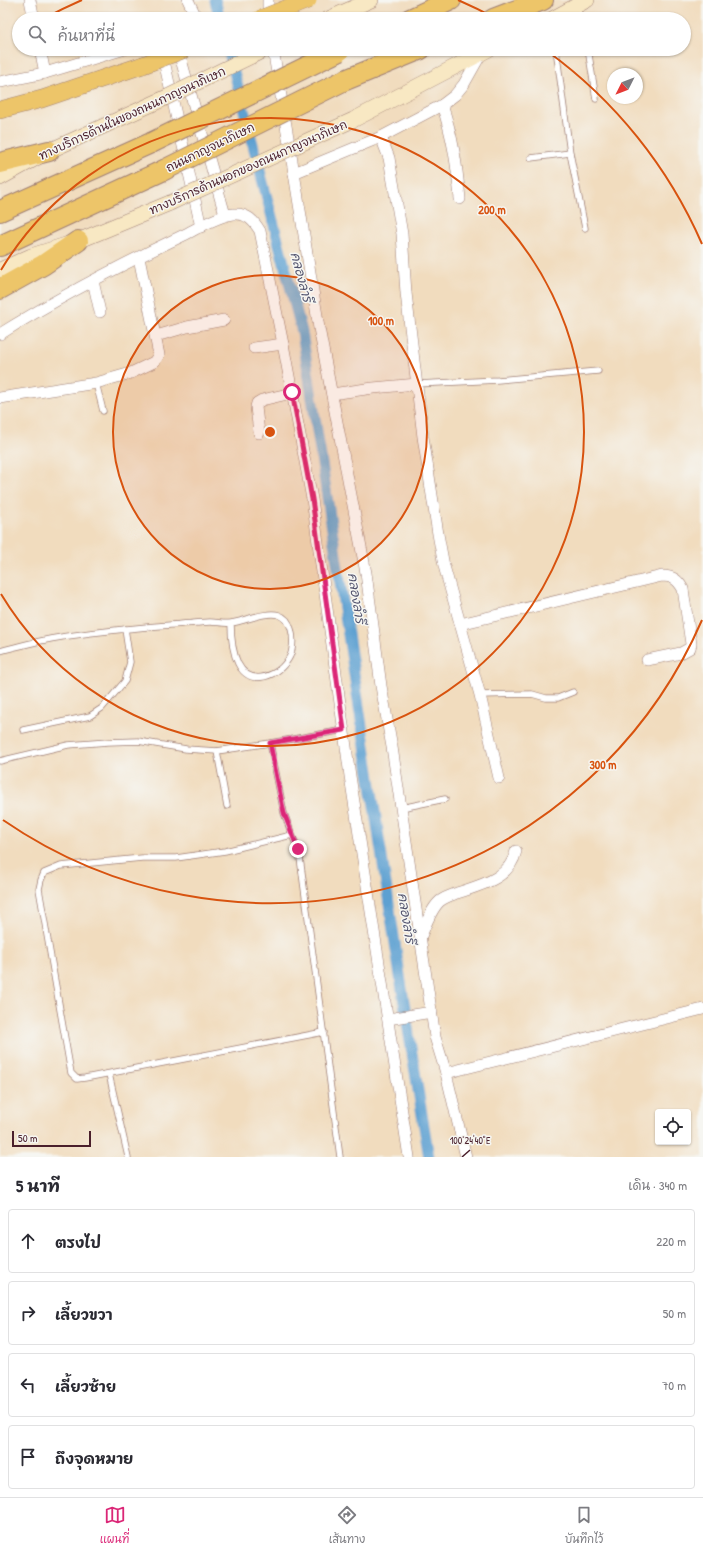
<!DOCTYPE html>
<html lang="th">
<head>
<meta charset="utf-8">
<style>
	body { margin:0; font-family:"Patrick Hand","Playpen Sans Thai",sans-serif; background:#f7f7f7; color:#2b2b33 }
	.controls { position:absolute; right:12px; bottom:12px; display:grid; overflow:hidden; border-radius:4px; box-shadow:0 1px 3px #0004 }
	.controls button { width:36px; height:36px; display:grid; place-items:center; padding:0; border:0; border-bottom:1px solid #e1e1e2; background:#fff; color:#2b2b33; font:20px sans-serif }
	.compass { position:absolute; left:607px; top:68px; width:36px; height:36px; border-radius:50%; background:#fff; box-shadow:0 1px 3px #0004; rotate:228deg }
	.scale { position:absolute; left:12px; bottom:10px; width:79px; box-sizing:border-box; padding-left:4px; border:2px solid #4a1f2b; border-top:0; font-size:11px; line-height:14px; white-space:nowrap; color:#4a1f2b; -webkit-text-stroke:3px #f6f6f2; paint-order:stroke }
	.stop { position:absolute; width:12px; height:12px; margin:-9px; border:3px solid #db2777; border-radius:50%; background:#fff }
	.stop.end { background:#db2777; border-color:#fff; box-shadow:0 1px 4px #0008 }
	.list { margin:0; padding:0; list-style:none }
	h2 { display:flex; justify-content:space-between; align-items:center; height:52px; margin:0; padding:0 16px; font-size:17px }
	h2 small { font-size:13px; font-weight:400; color:#7c7c81 }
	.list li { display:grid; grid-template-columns:26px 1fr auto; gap:12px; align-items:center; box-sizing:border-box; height:64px; margin:0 8px 8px; padding:0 8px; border:1px solid #e1e1e2; border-radius:4px }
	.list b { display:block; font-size:15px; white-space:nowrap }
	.list em { font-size:13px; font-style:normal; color:#7c7c81 }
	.icon { flex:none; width:22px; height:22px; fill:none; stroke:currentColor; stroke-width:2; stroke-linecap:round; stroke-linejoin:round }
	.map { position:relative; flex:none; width:703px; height:1157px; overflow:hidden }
	.search { position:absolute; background:#fff; box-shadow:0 1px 3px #0004; left:12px; right:12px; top:12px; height:44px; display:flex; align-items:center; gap:10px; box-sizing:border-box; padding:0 14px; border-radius:22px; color:#7c7c81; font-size:15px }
	.sheet { height:340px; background:#fff }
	nav { display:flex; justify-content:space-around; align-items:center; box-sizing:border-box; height:56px; border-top:1px solid #e1e1e2; background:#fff; font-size:11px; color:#7c7c81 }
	nav a { display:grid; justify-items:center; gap:2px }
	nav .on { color:#db2777 }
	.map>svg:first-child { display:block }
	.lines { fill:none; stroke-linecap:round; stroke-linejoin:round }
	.canal { stroke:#5da0d1; stroke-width:11 }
	.lane-casing { stroke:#9e7e74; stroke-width:7 }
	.street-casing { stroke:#9e7e74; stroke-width:12 }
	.secondary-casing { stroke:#9e7e74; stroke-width:16 }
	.primary-casing { stroke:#9e7e74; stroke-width:18 }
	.highway-casing { stroke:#9e7e74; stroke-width:22 }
	.lane { stroke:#fff; stroke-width:5.5 }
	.street { stroke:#fff; stroke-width:11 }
	.secondary { stroke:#f8e8c3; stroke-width:15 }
	.primary { stroke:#edc569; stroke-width:17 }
	.highway { stroke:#edc569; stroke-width:20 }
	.secondary-bridge-casing { stroke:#9e7e74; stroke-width:16; stroke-linecap:butt }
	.primary-bridge-casing { stroke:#9e7e74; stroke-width:18; stroke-linecap:butt }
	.highway-bridge-casing { stroke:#9e7e74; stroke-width:22; stroke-linecap:butt }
	.secondary-bridge { stroke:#f8e8c3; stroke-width:15 }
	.primary-bridge { stroke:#edc569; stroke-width:17 }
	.highway-bridge { stroke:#edc569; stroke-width:20 }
	.route { stroke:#db2777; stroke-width:5 }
	.ticks { fill:none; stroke:#4a1f2b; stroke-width:1.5 }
	.ring { fill:none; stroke:#d8530f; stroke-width:2 }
	.labels { text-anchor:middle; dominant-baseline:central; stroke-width:3; stroke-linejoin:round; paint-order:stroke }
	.street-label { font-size:12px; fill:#4a1f2b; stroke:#f6f6f2 }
	.water-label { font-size:13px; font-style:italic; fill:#52536d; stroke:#f6f6f2 }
	.ticks-label { font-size:10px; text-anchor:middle; fill:#4a1f2b; stroke:#f6f6f2; stroke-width:3; stroke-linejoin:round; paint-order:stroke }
	.centre { fill:#d8530f; stroke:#f6f6f2; stroke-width:2 }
	.ring-label { font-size:12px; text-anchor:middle; font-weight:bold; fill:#d8530f; stroke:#f6f6f2; stroke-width:3; stroke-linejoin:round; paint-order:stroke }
</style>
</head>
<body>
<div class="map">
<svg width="703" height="1157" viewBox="0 0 703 1157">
	<rect width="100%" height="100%" fill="#f6f6f2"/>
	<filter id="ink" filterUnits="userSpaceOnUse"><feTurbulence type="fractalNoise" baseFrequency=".025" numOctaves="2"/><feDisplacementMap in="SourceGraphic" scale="8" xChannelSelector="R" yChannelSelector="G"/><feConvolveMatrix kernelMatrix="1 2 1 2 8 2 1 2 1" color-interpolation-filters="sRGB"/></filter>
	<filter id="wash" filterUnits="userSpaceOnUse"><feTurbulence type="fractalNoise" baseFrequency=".012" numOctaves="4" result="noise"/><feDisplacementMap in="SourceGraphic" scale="16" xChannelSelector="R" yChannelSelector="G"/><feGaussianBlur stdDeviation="0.9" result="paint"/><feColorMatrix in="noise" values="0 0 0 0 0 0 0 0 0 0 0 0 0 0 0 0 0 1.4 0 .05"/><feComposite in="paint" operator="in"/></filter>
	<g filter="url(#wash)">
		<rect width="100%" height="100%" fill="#f1dcbe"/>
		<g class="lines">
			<g class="canal">
				<polyline points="215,0 220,19"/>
				<polyline points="228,49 302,332 409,1035 429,1157"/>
			</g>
		</g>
	</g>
	<g filter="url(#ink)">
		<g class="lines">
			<defs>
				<g id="lane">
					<polyline points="576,7 581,19"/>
					<polyline points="556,49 570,153 585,228"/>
					<polyline points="588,49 596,99"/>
					<polyline points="531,158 570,153"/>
					<polyline points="96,383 103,411"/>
					<polyline points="417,384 498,380 598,371"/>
					<path d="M0 651C19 646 37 641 56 638 102 630 149 627 195 623 200 623 205 622 210 622 217 622 224 624 231 623 245 621 266 611 279 615 292 619 294 638 292 649 291 659 281 670 272 674 236 690 231 647 231 623"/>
					<polyline points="480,695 532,694 546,698 558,698 573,692"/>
					<polyline points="23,730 90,716 102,708 125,681 130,662 125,629"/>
					<polyline points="270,743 284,813 292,835 225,851 176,858 142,858 61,866 44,873 41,880 39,889 71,1073 77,1079 85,1078 324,1032"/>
					<polyline points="217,751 227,806"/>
					<polyline points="0,761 68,745 108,742 138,741 186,749 217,751 270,743 344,730"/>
					<polyline points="401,808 445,799"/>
					<polyline points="292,835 298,849 300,858 340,1157"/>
					<polyline points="109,1074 128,1157"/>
				</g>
				<g id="street">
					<polyline points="30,0 34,19"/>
					<polyline points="188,0 197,19"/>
					<polyline points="268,19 268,0"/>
					<polyline points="40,49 45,73"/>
					<polyline points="178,49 225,215"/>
					<polyline points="273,49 294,173 381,137 442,105 455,95 464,84 482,52"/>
					<polyline points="162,52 201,227"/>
					<polyline points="0,82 45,73 125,49"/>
					<path d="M442 105C453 137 457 166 460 199"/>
					<polyline points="381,137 389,158 402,234 406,293 423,437 438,534 444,566 480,695 499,778"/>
					<polyline points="294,173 319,328 366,573 381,686 392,747 435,1037 446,1073 703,1009"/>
					<polyline points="93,281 100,312"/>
					<path d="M0 334C59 297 121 265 184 235 198 228 219 215 234 214 247 213 254 221 260 231L283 344 312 499 350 776 409 1157"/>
					<polyline points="156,336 187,327 224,320"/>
					<polyline points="254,348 283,344"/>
					<polyline points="332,394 373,388 417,384"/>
					<polyline points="0,398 96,383 131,373 154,362 159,355 158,350 139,258"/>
					<polyline points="259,433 256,407 257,403 262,400 292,393"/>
					<path d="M460 624 662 576C673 576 678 580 683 589L691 644 690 648 681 653 647 660"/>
					<path d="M421 936C426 924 431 909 440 901 445 897 452 895 457 893 481 885 510 879 516 851"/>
					<polyline points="388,1019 432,1012"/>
					<polyline points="446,1073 466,1157"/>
				</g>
				<g id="secondary">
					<polyline points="328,19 371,0"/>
					<polyline points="552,19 587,0"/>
					<polyline points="353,120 489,49"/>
					<polyline points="0,178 49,151 161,100"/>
					<polyline points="0,270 31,256 78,241 170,203"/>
				</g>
				<polyline id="primary" points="0,110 42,99 143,65"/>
				<g id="highway">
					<polyline points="410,19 451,0"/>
					<polyline points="493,19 543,0"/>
					<polyline points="343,81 421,49"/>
					<polyline points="0,163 49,151"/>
					<polyline points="0,211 151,143"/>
					<polyline points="0,246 164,170"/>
					<polyline points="0,289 43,265 78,241"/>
				</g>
			</defs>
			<use href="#lane" class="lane-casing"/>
			<use href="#street" class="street-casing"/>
			<use href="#secondary" class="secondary-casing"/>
			<use href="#primary" class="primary-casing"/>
			<use href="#highway" class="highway-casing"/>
			<use href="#lane" class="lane"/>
			<use href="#street" class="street"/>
			<use href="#secondary" class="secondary"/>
			<use href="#primary" class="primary"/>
			<use href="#highway" class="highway"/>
			<defs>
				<g id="secondary-bridge">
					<polyline points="161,100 266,49"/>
					<polyline points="170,203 353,120"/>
				</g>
				<g id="primary-bridge">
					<polyline points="260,19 308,0"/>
					<polyline points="143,65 185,49"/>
				</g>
				<g id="highway-bridge">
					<polyline points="151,143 339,51"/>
					<polyline points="164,170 343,81"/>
				</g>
			</defs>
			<use href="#secondary-bridge" class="secondary-bridge-casing"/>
			<use href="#primary-bridge" class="primary-bridge-casing"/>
			<use href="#highway-bridge" class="highway-bridge-casing"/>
			<use href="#secondary-bridge" class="secondary-bridge"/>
			<use href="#primary-bridge" class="primary-bridge"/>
			<use href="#highway-bridge" class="highway-bridge"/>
		</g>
	</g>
	<g class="lines" filter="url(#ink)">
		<polyline class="route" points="292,392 312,499 344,730 270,743 284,813 298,849"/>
	</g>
	<path class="ticks" d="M462 1157 470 1150"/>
	<circle cx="270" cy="432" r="157" fill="#d8530f" fill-opacity=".12"/>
	<g class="ring">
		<circle cx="270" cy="432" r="157"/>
		<path d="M1 270A314 314 0 1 1 1 594"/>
		<path d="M702 620A471 471 0 0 1 3 820M45 18A471 471 0 0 1 82 0M458 0A471 471 0 0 1 495 18M547 51A471 471 0 0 1 702 244"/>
	</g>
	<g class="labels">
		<g class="street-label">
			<text transform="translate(132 113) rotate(-25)">ทางบริการด้านในของถนนกาญจนาภิเษก</text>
			<text transform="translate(210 147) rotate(-26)">ถนนกาญจนาภิเษก</text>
			<text transform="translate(248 167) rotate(-24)">ทางบริการด้านนอกของถนนกาญจนาภิเษก</text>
		</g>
		<g class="water-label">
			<text transform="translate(302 277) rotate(75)">คลองลำรี</text>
			<text transform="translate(357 598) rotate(81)">คลองลำรี</text>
			<text transform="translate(407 918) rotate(81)">คลองลำรี</text>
		</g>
	</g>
	<g class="ticks-label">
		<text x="470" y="1144">100°24'40"E</text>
	</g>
	<circle cx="270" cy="432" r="6" class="centre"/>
	<g class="ring-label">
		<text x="492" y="214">200 m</text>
		<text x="381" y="325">100 m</text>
		<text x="603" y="769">300 m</text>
	</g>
</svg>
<div class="controls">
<button><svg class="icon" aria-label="locate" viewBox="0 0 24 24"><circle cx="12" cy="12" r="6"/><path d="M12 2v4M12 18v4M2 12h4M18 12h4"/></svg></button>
</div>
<svg class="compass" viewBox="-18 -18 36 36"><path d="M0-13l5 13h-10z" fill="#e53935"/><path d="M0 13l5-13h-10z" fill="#7c7c81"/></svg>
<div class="scale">50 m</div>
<div class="stop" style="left:292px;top:392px"></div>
<div class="stop end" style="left:298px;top:849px"></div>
<div class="search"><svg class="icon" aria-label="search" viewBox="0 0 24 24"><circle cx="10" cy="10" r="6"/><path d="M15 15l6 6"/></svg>ค้นหาที่นี่</div>
</div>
<section class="sheet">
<h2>5 นาที<small>เดิน · 340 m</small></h2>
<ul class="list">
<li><svg class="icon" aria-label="ahead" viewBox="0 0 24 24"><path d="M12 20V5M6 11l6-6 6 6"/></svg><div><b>ตรงไป</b></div><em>220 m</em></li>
<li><svg class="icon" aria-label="right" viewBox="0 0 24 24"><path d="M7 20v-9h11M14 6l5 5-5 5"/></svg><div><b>เลี้ยวขวา</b></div><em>50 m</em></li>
<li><svg class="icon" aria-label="left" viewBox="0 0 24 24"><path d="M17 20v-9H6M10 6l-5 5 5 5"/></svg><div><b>เลี้ยวซ้าย</b></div><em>70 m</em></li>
<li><svg class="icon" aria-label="arrive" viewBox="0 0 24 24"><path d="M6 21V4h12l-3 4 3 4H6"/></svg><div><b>ถึงจุดหมาย</b></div></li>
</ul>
</section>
<nav>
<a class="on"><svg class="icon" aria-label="map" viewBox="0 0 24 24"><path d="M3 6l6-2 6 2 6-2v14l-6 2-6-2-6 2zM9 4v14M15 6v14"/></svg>แผนที่</a>
<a><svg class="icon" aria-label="directions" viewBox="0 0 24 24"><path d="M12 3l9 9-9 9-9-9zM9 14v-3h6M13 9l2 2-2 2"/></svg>เส้นทาง</a>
<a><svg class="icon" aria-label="saved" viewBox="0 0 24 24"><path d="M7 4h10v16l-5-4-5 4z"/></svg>บันทึกไว้</a>
</nav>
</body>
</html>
